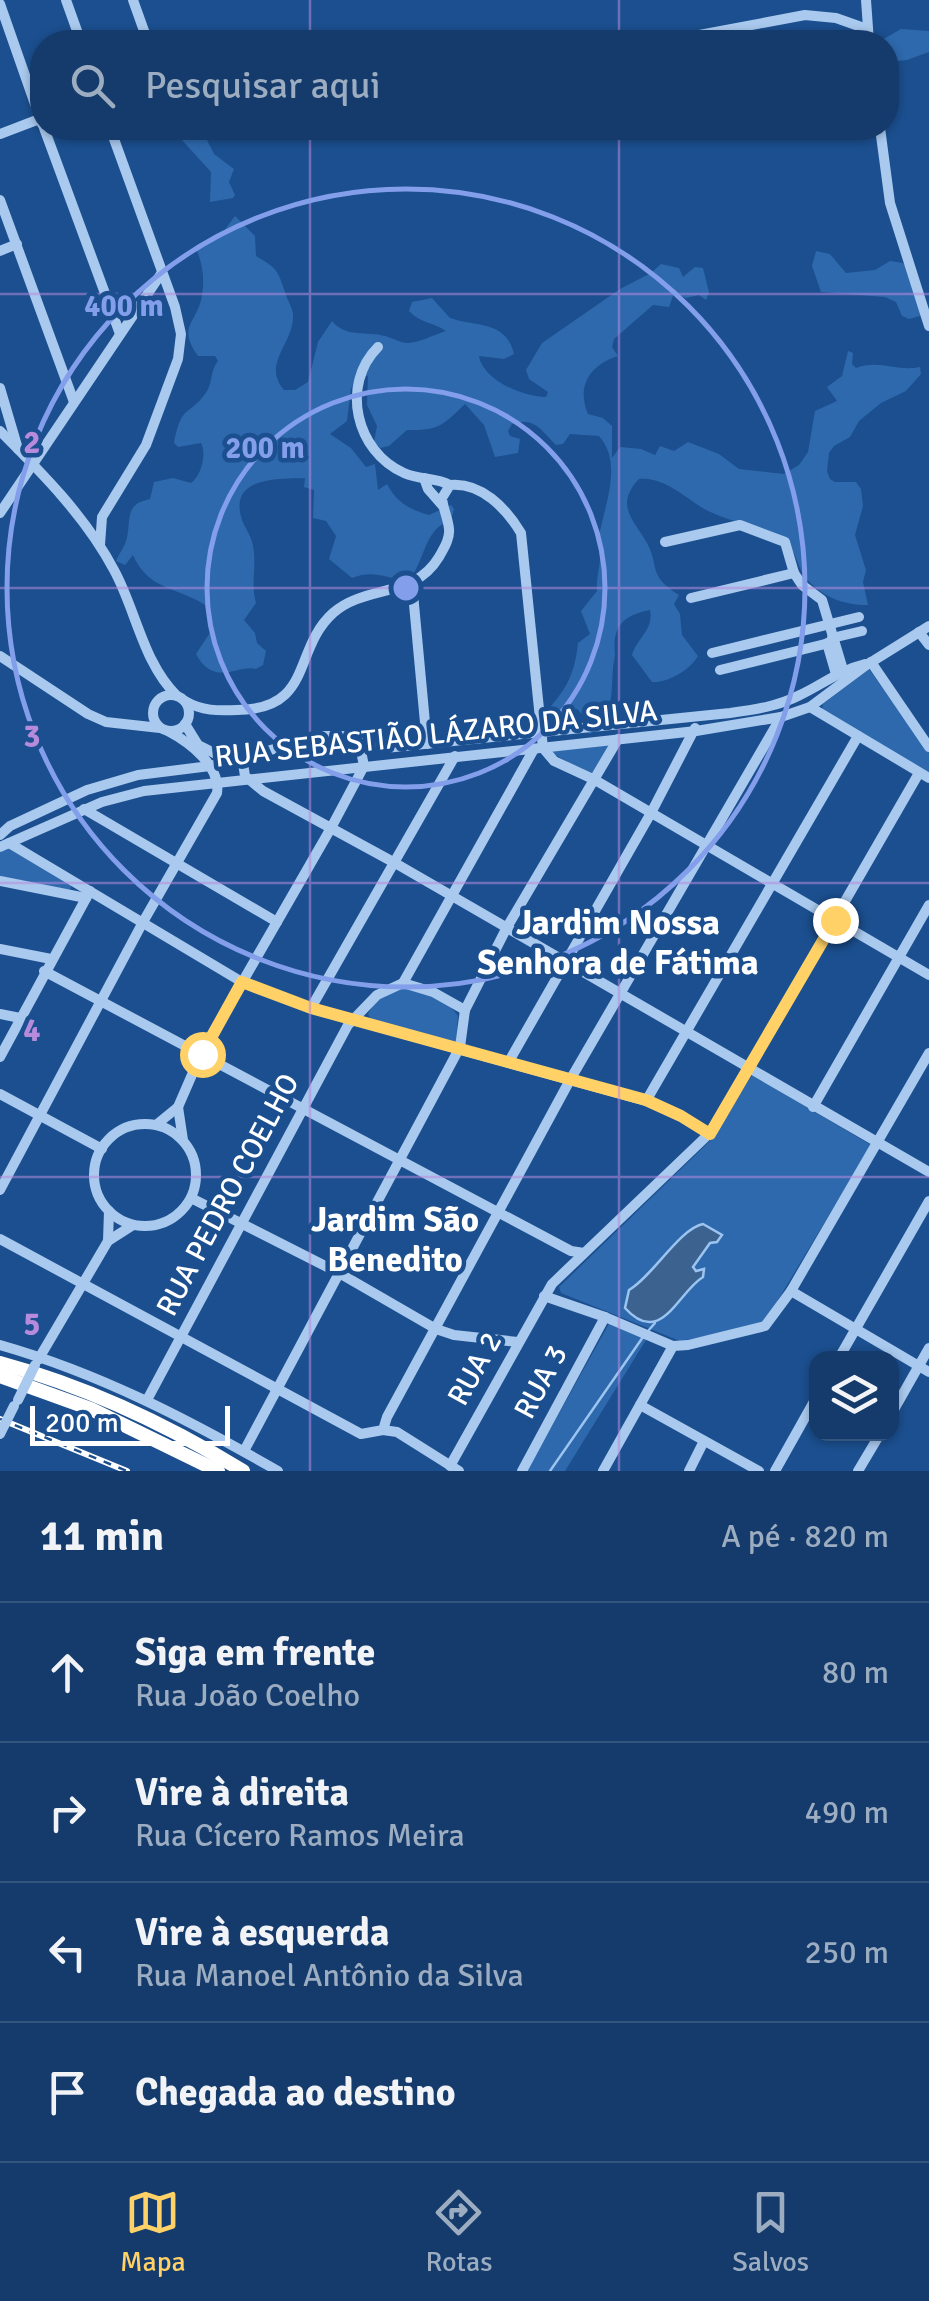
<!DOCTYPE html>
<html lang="pt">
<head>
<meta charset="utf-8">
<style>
	body { margin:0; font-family:Signika,sans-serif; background:#214673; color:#f1f3f6 }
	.controls { position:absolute; right:30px; bottom:30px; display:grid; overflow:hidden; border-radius:20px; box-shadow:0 2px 8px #0004 }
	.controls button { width:90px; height:90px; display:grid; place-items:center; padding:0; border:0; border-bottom:2px solid #33557e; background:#143b6b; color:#f1f3f6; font:50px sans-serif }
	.scale { position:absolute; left:30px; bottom:25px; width:200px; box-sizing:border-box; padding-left:10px; border:5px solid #fff; border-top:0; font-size:28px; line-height:35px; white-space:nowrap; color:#fff; -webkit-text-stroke:8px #1b4f8f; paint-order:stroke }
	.stop { position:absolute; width:30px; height:30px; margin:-22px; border:8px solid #ffd166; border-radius:50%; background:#fff }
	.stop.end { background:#ffd166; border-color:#fff; box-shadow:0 2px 10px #0008 }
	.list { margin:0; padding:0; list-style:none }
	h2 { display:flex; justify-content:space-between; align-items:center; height:130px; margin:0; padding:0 40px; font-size:42px }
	h2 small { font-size:32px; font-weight:400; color:#9dadc1 }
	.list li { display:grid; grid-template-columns:65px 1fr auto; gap:30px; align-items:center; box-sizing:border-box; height:140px; padding:0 40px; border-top:2px solid #33557e }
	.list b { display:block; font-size:38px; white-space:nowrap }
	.list p { margin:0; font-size:32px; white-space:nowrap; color:#9dadc1 }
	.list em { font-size:32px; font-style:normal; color:#9dadc1 }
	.icon { flex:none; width:55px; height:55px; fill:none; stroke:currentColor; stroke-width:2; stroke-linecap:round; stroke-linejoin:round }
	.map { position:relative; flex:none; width:929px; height:1471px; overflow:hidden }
	.search { position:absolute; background:#143b6b; box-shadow:0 2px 8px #0004; left:30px; right:30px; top:30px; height:110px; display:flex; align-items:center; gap:25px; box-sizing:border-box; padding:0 35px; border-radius:40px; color:#9dadc1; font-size:38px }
	.sheet { height:690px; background:#143b6b }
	nav { display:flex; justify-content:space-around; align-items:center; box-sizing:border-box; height:140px; border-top:2px solid #33557e; background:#143b6b; font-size:28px; color:#9dadc1 }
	nav a { display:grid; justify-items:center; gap:5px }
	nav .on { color:#ffd166 }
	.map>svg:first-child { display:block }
	.green { fill:#2e69ad }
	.water { fill:#3c6290; stroke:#9cc4f0; stroke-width:2.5 }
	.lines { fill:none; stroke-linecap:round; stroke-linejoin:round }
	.stream { stroke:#9cc4f0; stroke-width:2.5 }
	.minor { stroke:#a9c9ee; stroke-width:10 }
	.highway { stroke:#fff; stroke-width:14 }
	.rail-casing { stroke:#fff; stroke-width:6 }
	.rail { stroke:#1b4f8f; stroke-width:2.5; stroke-dasharray:8; stroke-linecap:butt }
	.minor-bridge { stroke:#a9c9ee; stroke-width:10 }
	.route { stroke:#ffd166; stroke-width:12 }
	.grid { fill:none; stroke:#b68bdc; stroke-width:2.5; stroke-opacity:0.55 }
	.ring { fill:none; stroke:#839eea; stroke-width:5 }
	.labels { text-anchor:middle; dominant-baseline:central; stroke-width:9; stroke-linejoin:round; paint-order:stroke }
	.street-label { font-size:30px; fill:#fff; stroke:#1b4f8f }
	.quarter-label { font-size:35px; font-weight:bold; fill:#fff; stroke:#1b4f8f }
	.grid-label { font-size:32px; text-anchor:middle; font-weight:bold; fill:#b68bdc; stroke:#1b4f8f; stroke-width:9; stroke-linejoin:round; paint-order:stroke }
	.centre { fill:#839eea; stroke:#1b4f8f; stroke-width:5 }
	.ring-label { font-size:30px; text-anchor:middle; font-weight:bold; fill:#839eea; stroke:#1b4f8f; stroke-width:9; stroke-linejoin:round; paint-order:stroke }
</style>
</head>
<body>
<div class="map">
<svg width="929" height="1471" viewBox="0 0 929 1471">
	<rect width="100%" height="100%" fill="#1b4f8f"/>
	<g class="green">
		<polygon points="901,29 929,31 929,52 907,60 887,62 886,42 882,40"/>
		<polygon points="177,128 201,128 214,154 234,169 229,182 235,195 233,198 210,202 211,172 181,139"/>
		<path d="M235 216 255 236 256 256C277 269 277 268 285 292 287 299 292 307 293 314 295 343 261 363 284 390H295L308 382 318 342 332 321C346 338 366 331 385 336 393 338 400 343 408 343 418 343 436 334 446 331 433 322 420 323 409 311L412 302 432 298 450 318C476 327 506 320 514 354L504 359 479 356C483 380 523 397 546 397L548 392 529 379 526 370 542 343 620 289 651 273 661 264 679 268 683 277 695 267 703 268 709 292 706 300 699 295 686 298 674 293 669 307 653 305 614 339 612 347 618 356C590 365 576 386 588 414L603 418 612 426V458L620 447 641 449 655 455 660 446 674 451 688 442 719 454 739 469 784 474 799 465 808 452 815 411 837 401 827 387 842 376 848 351 853 353 852 364 856 368C878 359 897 372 920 367L921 374 906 391 881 403 859 421 850 437 834 446 829 453 827 471 830 479 835 482H856L861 489 863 506 855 535 866 570 863 582 868 605C843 606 815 594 802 572 797 563 795 551 787 544 764 525 734 524 708 511 687 500 665 476 639 479 614 505 634 520 647 543 660 567 647 575 679 595L674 604 680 614 682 635 698 656C690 670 668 683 652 682L632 655C637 638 654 630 650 610 623 615 612 627 615 654 615 657 613 666 613 669 611 692 614 724 589 734L588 720 577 709 565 711 547 729 539 719C564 693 574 679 578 643L590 634 581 611 597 591C596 579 599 571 600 560 600 551 597 545 599 536 605 504 623 463 599 436L570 434 563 444 556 445C542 432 535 416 512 424L508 431 510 436 520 439 518 453 495 457 484 425 465 404C443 425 439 431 407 430L389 446 380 448 374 442 377 426 367 405 368 376 363 375 351 388 347 421 330 434 351 448 366 467 375 464 378 490 387 484C397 503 409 509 429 515L451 505 454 509 451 520C425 529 426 555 412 576 389 584 380 567 352 578L329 559 336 536 326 521 313 518 314 490 304 487 305 478C276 479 228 477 242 520 245 528 250 534 252 542 258 562 250 582 256 603L244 620 255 633 257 643 266 651 263 665 256 669C238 664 214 688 196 654L213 628 208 607C181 587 149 592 133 555L125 565 116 561C119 554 125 546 127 538 131 517 125 504 150 499L154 482 173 478 191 483C201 476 207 454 201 443L178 447 174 443C182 402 189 418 207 391 213 381 210 371 218 361L215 356H198C176 325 198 323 202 295 205 278 202 261 195 246L218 239Z"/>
		<polygon points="816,251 830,254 846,273 875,270 890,261 903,263 911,273 923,315 909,319 902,316 896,302 885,297 821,292 812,266"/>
		<polygon points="869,669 929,753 929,774 822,710 823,704"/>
		<polygon points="610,744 592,776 552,753 552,751"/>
		<polygon points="6,847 72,885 70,890 0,879 0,850"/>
		<path d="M402 988C422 989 447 999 458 1016L456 1043 371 1020 368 1014 376 1000Z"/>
		<polygon points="752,1075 871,1145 763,1325 680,1341 561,1293 559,1287 713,1138"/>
		<polygon points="611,1320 649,1335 565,1471 527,1471"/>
	</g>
	<path class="water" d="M703 1224 722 1235 717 1242 710 1243 693 1267 696 1271 704 1269 703 1277C678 1292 661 1348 625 1308L629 1290C653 1276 679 1229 703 1224Z"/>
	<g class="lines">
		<g class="stream">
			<polyline points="648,1331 655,1323"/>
			<polyline points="550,1471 643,1337"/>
		</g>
		<g class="minor">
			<polyline points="66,0 81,42"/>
			<polyline points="133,0 148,42"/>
			<polyline points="866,0 869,42"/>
			<polyline points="0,4 42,124"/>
			<polyline points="662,42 805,15 836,18 867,29"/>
			<polyline points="44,128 120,334"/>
			<polyline points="880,128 890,203 929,326"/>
			<polyline points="0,134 42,118"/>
			<polyline points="0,200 74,402"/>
			<polyline points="0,251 17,244"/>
			<path d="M378 347C340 385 356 452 404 473 419 480 436 477 450 485"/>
			<polyline points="0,388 18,449"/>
			<path d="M0 431C42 473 86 517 114 570 136 610 143 663 177 696"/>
			<polyline points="424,478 428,489 442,505"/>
			<polyline points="0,513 161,274"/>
			<polyline points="665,542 740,525 785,542 794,573 802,585 822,600 843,670"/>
			<polyline points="100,545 102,517 146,445 178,359 181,334 175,307 110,128"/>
			<polyline points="412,583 427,744"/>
			<polyline points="691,598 794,573"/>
			<polyline points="919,632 929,645"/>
			<polyline points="832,638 862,631"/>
			<polyline points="827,643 836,674"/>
			<polyline points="712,653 859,617"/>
			<polyline points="0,656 88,714 106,722 160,728"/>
			<polyline points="871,662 929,747"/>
			<polyline points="720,670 825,644"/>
			<circle cx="171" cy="713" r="18"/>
			<path d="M185 701C202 711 218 711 237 710 314 709 292 650 333 613 366 584 414 599 439 557 444 548 450 539 449 529 448 518 443 509 442 498L450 485C481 482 506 508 521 533L543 748 554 761 595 780 929 975"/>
			<polyline points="810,707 929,778"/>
			<polyline points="185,724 198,745 228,760"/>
			<polyline points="242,757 245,776 263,791 395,863 929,1172"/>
			<polyline points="84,809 277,922"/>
			<path d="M0 835 10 826 87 790 138 775 210 766 323 736H343L385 748 730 713C754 710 779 706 800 695 823 684 840 670 865 664"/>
			<polyline points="9,843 242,982 311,1008 646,1101 681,1116 710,1134"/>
			<polyline points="0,847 102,802 144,791 696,731 781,717 810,707 865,666 929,626"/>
			<polyline points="0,881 86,898"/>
			<polyline points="0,949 51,959"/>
			<polyline points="44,971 571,1251 584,1253"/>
			<polyline points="403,983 433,992 465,1010"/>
			<polyline points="311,1008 455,756"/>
			<polyline points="0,1014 20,1018"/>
			<polyline points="0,1057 90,891"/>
			<polyline points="508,1063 651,813 695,728"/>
			<polyline points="0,1094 102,1149"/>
			<polyline points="646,1101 858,736"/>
			<polyline points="178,1107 183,1140"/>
			<polyline points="813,1107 929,905"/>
			<circle cx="145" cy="1175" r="51"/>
			<polyline points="156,1125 178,1107 201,1054 331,828 364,766 359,741"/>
			<path d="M0 1190 143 922 217 793C221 766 189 742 168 731"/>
			<polyline points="191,1198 339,1273 436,1329 454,1335 518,1342"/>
			<polyline points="0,1239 361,1434 383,1430 387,1417 570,1080 781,717"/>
			<polyline points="108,1241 109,1211"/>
			<polyline points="791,1291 929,1372"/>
			<polyline points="544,1296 605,1317 673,1346 688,1345 765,1326 791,1291 929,1053"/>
			<path d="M0 1345C99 1373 189 1420 278 1471"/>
			<polyline points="839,1358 929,1201"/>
			<polyline points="38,1360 108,1241 133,1225"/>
			<polyline points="147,1400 348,1025 377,995 403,983 534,749"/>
			<polyline points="640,1405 759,1471"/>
			<polyline points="892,1413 929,1348"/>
			<polyline points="383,1430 397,1432 459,1471"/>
			<polyline points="244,1451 460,1047 465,1010 506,929 618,739"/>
			<polyline points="450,1466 552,1284 713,1130 919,773"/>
			<polyline points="522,1471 605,1317"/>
			<polyline points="603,1471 673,1346"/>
			<polyline points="689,1471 704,1441"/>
			<polyline points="775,1471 816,1398"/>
			<polyline points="858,1471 880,1434"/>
		</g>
		<g class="highway">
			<path d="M0 1363C85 1386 168 1425 243 1471"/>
			<polyline points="0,1376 91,1409 218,1471"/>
		</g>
		<defs>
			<polyline id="rail" points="0,1419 127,1471"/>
		</defs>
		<use href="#rail" class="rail-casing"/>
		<use href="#rail" class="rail"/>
		<g class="minor-bridge">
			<polyline points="18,1400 35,1365"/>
			<polyline points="0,1434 14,1406"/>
		</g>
	</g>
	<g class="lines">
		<polyline class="route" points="202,1054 242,982 311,1008 646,1100 681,1116 710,1134 835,920"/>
	</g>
	<path class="grid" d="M310 0V42M619 0V42M310 128V1471M619 128V1471M0 294H929M0 588H929M0 883H929M0 1177H929"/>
	<g class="ring">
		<circle cx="406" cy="588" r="199"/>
		<circle cx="406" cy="588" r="399"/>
	</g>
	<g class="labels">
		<g class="street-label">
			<text transform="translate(436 734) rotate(-6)">RUA SEBASTIÃO LÁZARO DA SILVA</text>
			<text transform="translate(228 1195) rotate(-62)">RUA PEDRO COELHO</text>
			<text transform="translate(475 1369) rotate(-61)">RUA 2</text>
			<text transform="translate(541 1382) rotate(-62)">RUA 3</text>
		</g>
		<g class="quarter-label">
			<text x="618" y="922">Jardim Nossa<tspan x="618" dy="40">Senhora de Fátima</tspan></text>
			<text x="395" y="1219">Jardim São<tspan x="395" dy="40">Benedito</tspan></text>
		</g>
	</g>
	<g class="grid-label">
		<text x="32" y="453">2</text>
		<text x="32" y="747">3</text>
		<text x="32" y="1041">4</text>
		<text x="32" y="1335">5</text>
	</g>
	<circle cx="406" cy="588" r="15" class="centre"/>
	<g class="ring-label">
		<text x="124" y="316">400 m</text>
		<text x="265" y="458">200 m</text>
	</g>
</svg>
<div class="controls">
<button><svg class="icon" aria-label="layers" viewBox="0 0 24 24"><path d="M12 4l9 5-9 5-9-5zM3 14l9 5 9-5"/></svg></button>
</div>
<div class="scale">200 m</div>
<div class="stop" style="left:202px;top:1054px"></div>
<div class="stop end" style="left:835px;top:920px"></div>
<div class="search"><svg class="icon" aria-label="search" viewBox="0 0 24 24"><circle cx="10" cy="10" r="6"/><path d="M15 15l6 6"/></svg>Pesquisar aqui</div>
</div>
<section class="sheet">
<h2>11 min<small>A pé · 820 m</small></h2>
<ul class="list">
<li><svg class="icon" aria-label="ahead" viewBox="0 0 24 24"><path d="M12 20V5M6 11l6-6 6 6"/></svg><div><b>Siga em frente</b><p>Rua João Coelho</p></div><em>80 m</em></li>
<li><svg class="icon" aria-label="right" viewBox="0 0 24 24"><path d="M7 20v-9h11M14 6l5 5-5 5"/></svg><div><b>Vire à direita</b><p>Rua Cícero Ramos Meira</p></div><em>490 m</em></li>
<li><svg class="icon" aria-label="left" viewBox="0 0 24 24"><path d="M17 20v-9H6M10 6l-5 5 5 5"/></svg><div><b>Vire à esquerda</b><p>Rua Manoel Antônio da Silva</p></div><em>250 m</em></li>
<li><svg class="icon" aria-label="arrive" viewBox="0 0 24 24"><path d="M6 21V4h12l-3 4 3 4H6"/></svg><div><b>Chegada ao destino</b></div></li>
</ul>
</section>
<nav>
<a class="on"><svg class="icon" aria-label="map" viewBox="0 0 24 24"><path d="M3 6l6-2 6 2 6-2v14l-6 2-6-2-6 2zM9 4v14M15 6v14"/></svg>Mapa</a>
<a><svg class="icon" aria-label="directions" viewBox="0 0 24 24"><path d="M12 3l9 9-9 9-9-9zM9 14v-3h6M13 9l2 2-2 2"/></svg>Rotas</a>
<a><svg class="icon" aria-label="saved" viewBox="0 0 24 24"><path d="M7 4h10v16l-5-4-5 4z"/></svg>Salvos</a>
</nav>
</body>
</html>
